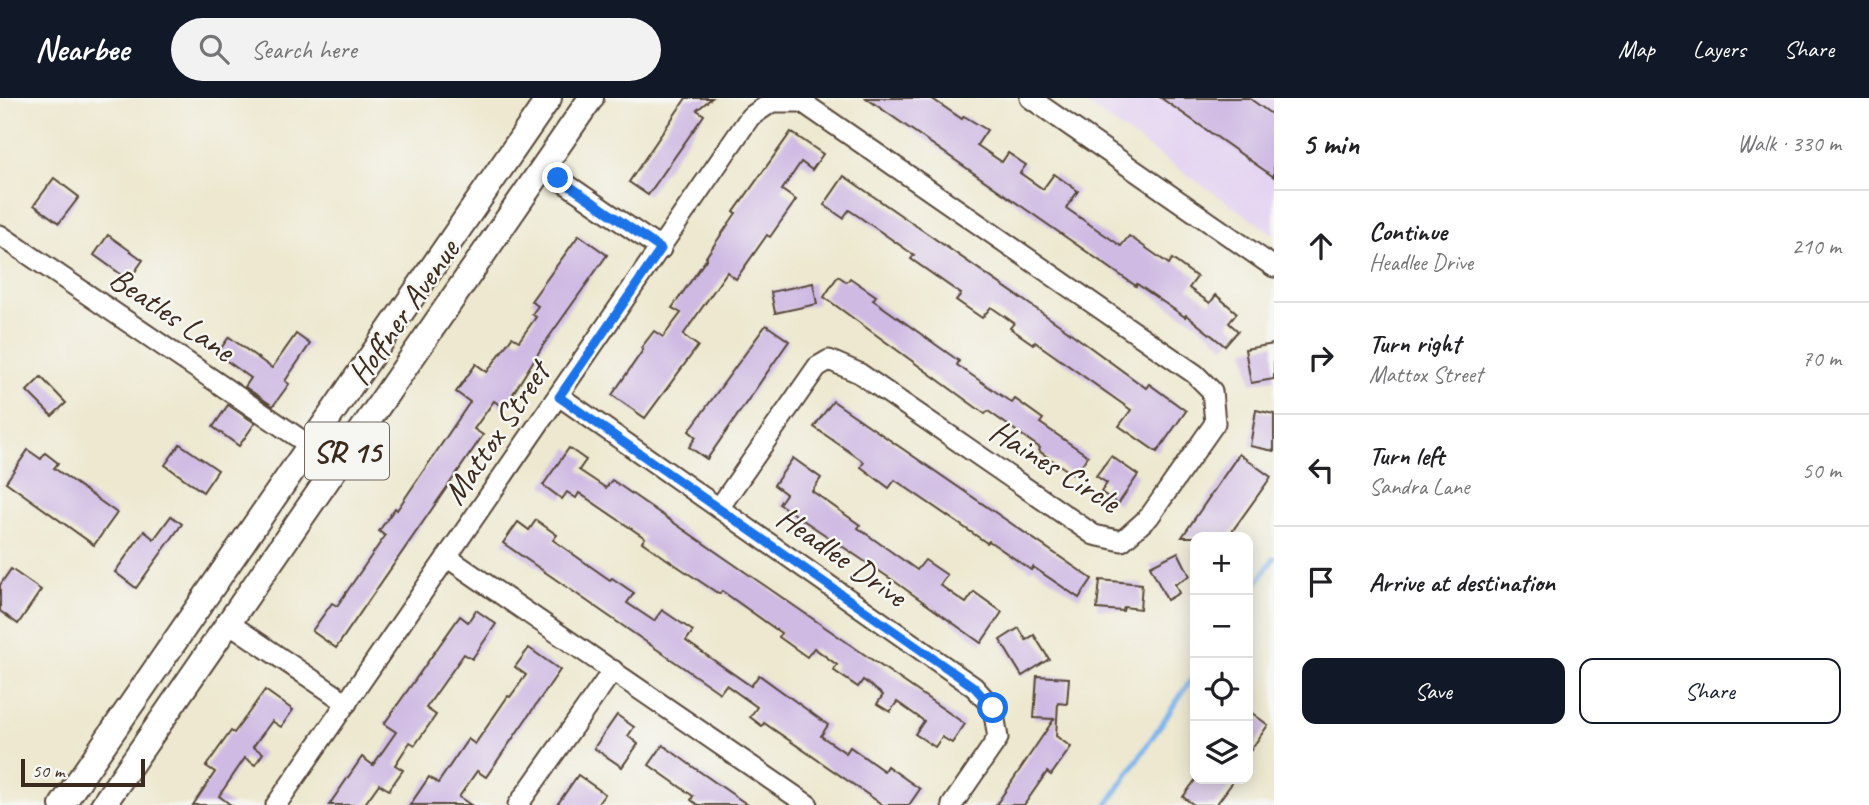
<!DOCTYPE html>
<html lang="en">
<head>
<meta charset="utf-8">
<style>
	body { margin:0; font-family:Caveat,sans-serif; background:#f2f2f2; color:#202124 }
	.controls { position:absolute; right:21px; bottom:21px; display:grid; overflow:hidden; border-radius:14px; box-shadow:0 4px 18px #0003 }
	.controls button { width:63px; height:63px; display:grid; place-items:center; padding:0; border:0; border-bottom:2px solid #e0e0e0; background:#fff; color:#202124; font:35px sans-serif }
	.scale { position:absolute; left:21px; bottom:18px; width:124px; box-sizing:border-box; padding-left:7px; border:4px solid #3b2a1e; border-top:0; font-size:19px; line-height:24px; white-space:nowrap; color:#3b2a1e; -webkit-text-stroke:5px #f6f6f2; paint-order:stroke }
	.stop { position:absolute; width:21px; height:21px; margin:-16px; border:5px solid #1a73e8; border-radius:50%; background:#fff }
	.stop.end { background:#1a73e8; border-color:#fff; box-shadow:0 2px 7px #0008 }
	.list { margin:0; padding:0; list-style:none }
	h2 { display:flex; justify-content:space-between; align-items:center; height:91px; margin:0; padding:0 28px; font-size:30px }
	h2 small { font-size:23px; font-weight:400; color:#757577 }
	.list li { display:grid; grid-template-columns:46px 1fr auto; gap:21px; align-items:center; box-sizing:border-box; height:112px; padding:0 28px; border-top:2px solid #e0e0e0 }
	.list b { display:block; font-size:26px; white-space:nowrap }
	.list p { margin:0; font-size:23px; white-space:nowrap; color:#757577 }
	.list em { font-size:23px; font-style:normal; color:#757577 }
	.actions { display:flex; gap:14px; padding:21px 28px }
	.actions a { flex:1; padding:16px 0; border:2px solid #111827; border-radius:14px; text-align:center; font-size:24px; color:#111827 }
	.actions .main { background:#111827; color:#fff }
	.icon { flex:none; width:38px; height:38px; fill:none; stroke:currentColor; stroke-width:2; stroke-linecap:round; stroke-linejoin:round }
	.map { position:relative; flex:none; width:1274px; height:707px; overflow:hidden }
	header { display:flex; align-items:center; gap:42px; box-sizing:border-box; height:98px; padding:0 35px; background:#111827; color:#fff }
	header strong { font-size:33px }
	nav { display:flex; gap:38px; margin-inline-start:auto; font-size:24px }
	.search { width:490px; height:63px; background:#f2f2f2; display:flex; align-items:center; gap:18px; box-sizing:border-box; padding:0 24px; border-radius:38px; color:#757577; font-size:26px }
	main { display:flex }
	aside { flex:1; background:#fff }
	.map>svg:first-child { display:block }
	.built { fill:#e4d3f2 }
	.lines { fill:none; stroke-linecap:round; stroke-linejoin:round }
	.stream { stroke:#7eb4ed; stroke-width:5 }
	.building { fill:#cfbae3 }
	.minor-casing { stroke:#564639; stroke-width:23 }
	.major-casing { stroke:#564639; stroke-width:28 }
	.minor { stroke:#fff; stroke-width:19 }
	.major { stroke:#fff; stroke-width:24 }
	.route { stroke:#1a73e8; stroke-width:9 }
	.labels { text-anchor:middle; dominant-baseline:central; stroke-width:5; stroke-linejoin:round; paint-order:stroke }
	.shield { fill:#f6f6f2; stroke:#73675e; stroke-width:2 }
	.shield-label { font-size:32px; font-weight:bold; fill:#3b2a1e }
	.street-label { font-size:33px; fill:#3b2a1e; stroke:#f6f6f2 }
</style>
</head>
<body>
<header>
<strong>Nearbee</strong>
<div class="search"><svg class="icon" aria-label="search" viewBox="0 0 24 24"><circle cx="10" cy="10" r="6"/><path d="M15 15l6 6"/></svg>Search here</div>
<nav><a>Map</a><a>Layers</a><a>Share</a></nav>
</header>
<main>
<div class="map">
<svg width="1274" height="707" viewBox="0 0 1274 707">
	<rect width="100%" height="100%" fill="#f6f6f2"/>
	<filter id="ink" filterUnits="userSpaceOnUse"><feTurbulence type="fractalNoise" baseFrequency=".0143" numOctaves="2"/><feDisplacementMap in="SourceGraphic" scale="14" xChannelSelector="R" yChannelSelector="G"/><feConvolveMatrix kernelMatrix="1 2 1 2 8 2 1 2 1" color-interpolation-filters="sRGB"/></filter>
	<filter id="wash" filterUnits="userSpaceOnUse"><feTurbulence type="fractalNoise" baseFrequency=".00686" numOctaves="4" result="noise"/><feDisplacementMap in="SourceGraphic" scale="28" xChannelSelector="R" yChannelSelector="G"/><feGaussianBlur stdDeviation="1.57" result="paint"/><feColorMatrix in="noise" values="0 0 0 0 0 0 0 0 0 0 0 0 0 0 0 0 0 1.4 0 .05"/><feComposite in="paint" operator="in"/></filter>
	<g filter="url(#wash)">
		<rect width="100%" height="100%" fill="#ede8cf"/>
		<polygon class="built" points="1077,0 1274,0 1274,137"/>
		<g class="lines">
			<g class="stream">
				<polyline points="1248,498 1274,460"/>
				<polyline points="1107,707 1195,576"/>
			</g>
		</g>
		<g id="blocks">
			<g class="building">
				<polygon points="686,0 712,0 697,12 704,17 648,97 629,84"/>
				<polygon points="866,0 931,0 962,21 964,18 987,32 977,47 1002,64 1008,55 1026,67 1020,75 1043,91 1054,76 1078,93 1066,110 1121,148 1129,138 1169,166 1172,161 1197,179 1189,190 1210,205 1216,197 1237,215 1229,225 1238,233 1225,248 1186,217 1185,219 1137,186 1136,188"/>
				<polygon points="1161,0 1249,0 1274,18 1274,79"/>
				<polygon points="791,34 823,56 812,72 801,64 782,92 796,102 770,139 767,137 736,181 727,174 683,237 698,248 645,320 612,297 643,252 641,250 654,233 663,239 681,215 672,210 707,160 706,159 736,115 734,114"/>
				<polygon points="844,78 1061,228 1146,290 1149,286 1186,313 1157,354 1119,328 1131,312 1035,244 1033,246 1010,230 1014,225 991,209 982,220 956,202 961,196 911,161 914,157 858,118 849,112 843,120 824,107"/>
				<polygon points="54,80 79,99 59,125 34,107"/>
				<polygon points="108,137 143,162 129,182 94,157"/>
				<polygon points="579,137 607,157 544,246 504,310 494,303 474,331 483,337 336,550 312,533 332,505 337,508 378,448 385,438 379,433 395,410 397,412 470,304 456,294 476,266 487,274 512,239 519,243 536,219 532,216 538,208 531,203"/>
				<polygon points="838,178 847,184 850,180 876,198 873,202 959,263 957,267 1012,305 1015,301 1043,321 1040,325 1088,358 1074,377 1039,353 1040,350 988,313 985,316 824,199"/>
				<polygon points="813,185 817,206 775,215 771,194"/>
				<polygon points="766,227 789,243 707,361 689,349 696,339 689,333"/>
				<polygon points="296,236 310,246 285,283 289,286 273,308 245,289 251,280 217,256 229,239 272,270"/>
				<polygon points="1274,246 1274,281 1251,285 1245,251"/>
				<polygon points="41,279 66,305 52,318 27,293"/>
				<polygon points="833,303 1092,481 1079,500 1033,469 1031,472 989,443 987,445 895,382 889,390 861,369 864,364 814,329"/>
				<polygon points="228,307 255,325 239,348 213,329"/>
				<polygon points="1256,312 1274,316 1274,353 1250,348"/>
				<polygon points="180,346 218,372 203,394 165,367"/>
				<polygon points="569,350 586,362 579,372 606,390 612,382 965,626 952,645 942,639 935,649 915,636 924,623 897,604 890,614 877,606 883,597 863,582 858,589 833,572 837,567 814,550 807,559 779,539 781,535 722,493 719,496 671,464 642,444 645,440 579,395 576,400 567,394 562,401 543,387"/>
				<polygon points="28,352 41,361 45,355 58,365 54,370 117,415 94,447 6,384"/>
				<polygon points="1239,356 1271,379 1228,439 1182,439"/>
				<polygon points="1111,358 1138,377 1118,406 1101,394 1107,385 1096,378"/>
				<polygon points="793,360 821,380 812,393 860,427 858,430 917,472 925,462 947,477 940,487 966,505 974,494 1002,514 981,545 894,483 779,406 786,396 774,387"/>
				<polygon points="171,418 182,426 136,490 115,474 144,433 154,441"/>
				<polygon points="536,422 557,437 553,442 610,482 612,480 634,495 627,505 654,523 662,512 693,533 686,543 751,588 759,577 828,627 821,638 846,655 850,649 884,673 887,668 920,691 909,707 883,707 764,625 762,628 750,619 757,609 726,587 720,595 503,445 518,424 529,432"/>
				<polygon points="1178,454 1190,478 1175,486 1179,495 1167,502 1150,468"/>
				<polygon points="11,471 41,492 18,526 0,513 0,487"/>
				<polygon points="1100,482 1142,486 1140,511 1124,509 1123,513 1097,511"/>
				<polygon points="476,512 496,526 472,561 464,556 426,610 436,617 415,647 410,644 395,667 403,672 389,692 379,686 364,707 329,707 362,659 373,667 396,634 384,626 460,518 468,524"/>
				<polygon points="1019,530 1026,542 1034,537 1049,561 1022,578 1000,542"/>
				<polygon points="529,550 560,572 486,679 477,673 459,699 471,707 410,707 429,679 438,685 468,641 475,646 508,598 510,599 526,577 515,569"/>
				<polygon points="1037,578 1069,580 1067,606 1058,605 1056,638 1071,649 1051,677 1047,674 1024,707 996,707 1054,621 1034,620"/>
				<polygon points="265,592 293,612 281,629 272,623 253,649 263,655 255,667 245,660 219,698 231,707 193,707 215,674 206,668 231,633 234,635"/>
				<polygon points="1248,612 1268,627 1248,656"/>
				<polygon points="617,617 634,629 628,638 638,646 622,669 594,650"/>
				<polygon points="663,647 696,671 748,707 698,707 691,702 693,698 649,667"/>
				<polygon points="578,677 605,696 597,707 557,707"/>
				<polygon points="1196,681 1235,681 1216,707 1194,707 1183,699"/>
			</g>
		</g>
	</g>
	<g filter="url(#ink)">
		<use href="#blocks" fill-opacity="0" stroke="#564639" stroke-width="2"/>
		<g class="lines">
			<defs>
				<g id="minor">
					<polyline points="1030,0 1274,169"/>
					<polyline points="543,70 661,151"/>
					<polyline points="0,137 309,347"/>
					<polyline points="559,298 974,589 993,610 998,640 952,707"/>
					<polyline points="448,460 808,707"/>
					<polyline points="229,525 347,605"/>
					<polyline points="276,707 750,19 772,4 802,4 1195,276 1212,293 1215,325 1149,419 1122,443 1094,437 859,275 829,262 817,269 719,410"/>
					<polyline points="518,707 613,572"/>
				</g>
				<g id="major">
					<polyline points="62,707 549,0"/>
					<polyline points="103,707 591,0"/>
				</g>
			</defs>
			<use href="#minor" class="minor-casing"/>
			<use href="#major" class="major-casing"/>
			<use href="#minor" class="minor"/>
			<use href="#major" class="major"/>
		</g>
	</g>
	<g class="lines" filter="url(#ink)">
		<polyline class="route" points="558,80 661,151 559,299 974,589 993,610"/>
	</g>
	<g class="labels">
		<rect class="shield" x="305" y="324.5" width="84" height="57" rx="5"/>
		<g class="shield-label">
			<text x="347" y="353">SR 15</text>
		</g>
		<g class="street-label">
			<text transform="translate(403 214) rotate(-55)">Hoffner Avenue</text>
			<text transform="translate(172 216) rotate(34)">Beatles Lane</text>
			<text transform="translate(496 335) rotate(-56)">Mattox Street</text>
			<text transform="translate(1055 368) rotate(32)">Haines Circle</text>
			<text transform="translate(842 458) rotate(35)">Headlee Drive</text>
		</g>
	</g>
</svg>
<div class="controls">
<button>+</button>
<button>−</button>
<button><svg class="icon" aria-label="locate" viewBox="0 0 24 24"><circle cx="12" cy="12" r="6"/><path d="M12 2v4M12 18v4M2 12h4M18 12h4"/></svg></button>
<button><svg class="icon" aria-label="layers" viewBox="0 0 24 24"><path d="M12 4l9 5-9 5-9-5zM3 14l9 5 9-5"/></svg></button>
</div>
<div class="scale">50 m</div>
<div class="stop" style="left:993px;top:610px"></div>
<div class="stop end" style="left:558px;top:80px"></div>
</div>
<aside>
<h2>5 min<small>Walk · 330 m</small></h2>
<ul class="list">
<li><svg class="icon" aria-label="ahead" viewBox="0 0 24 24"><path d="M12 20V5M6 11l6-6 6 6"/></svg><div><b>Continue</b><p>Headlee Drive</p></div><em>210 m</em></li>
<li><svg class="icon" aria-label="right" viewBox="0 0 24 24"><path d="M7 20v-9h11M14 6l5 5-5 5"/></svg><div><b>Turn right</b><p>Mattox Street</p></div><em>70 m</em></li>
<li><svg class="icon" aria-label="left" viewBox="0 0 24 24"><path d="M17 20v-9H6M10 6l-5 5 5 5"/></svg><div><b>Turn left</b><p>Sandra Lane</p></div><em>50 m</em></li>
<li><svg class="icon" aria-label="arrive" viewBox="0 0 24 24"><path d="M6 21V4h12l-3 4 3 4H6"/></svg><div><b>Arrive at destination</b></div></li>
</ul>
<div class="actions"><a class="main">Save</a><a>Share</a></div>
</aside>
</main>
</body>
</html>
